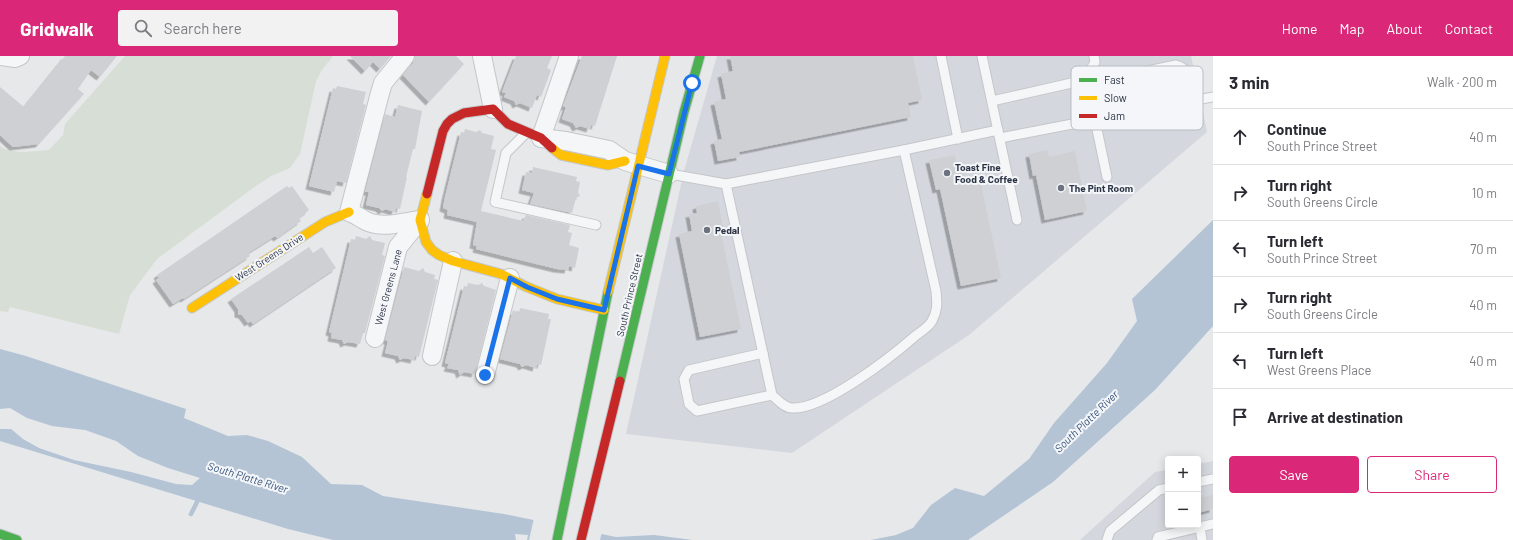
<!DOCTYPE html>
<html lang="en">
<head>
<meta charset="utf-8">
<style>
	body { margin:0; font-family:Barlow,sans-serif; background:#f2f2f3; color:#2b2b33 }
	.controls { position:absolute; right:12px; bottom:12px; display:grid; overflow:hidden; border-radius:4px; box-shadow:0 2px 10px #0003 }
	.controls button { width:36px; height:36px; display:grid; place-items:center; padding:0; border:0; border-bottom:1px solid #e1e1e2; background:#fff; color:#2b2b33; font:20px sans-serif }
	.stop { position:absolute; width:12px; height:12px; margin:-9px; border:3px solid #1a73e8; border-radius:50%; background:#fff }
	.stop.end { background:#1a73e8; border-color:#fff; box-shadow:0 1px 4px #0008 }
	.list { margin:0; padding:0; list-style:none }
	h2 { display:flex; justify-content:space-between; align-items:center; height:52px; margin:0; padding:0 16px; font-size:17px }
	h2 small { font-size:13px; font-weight:400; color:#7c7c81 }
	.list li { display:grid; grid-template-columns:26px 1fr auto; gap:12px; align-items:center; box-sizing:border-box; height:56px; padding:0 16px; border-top:1px solid #e1e1e2 }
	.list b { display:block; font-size:15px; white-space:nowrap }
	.list p { margin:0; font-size:13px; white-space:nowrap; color:#7c7c81 }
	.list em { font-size:13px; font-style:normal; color:#7c7c81 }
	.actions { display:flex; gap:8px; padding:12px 16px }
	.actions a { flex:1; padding:9px 0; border:1px solid #db2777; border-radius:4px; text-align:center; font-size:14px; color:#db2777 }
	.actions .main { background:#db2777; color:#fff }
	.icon { flex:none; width:22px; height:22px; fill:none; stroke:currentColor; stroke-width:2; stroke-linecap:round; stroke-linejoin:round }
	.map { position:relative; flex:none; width:1213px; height:484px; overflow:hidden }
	header { display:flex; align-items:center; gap:24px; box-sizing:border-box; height:56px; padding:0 20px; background:#db2777; color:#fff }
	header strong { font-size:19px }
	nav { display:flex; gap:22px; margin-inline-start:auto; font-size:14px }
	.search { width:280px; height:36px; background:#f2f2f3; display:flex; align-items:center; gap:10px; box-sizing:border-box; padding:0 14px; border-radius:4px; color:#7c7c81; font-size:15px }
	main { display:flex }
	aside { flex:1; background:#fff }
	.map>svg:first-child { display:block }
	.built { fill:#d4d7dd }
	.green { fill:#d6ded6 }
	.water { fill:#b4c4d5 }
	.pier { fill:#e6e8ea }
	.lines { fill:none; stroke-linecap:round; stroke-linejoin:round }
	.stream { stroke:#b4c4d5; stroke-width:4.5 }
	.building { fill:#ced0d3; filter:url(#shadow) }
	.lane-casing { stroke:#c4c6c8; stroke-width:11 }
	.street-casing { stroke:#c4c6c8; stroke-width:20 }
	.fast-casing { stroke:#c4c6c8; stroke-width:11 }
	.slow-casing { stroke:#c4c6c8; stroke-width:11 }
	.jam-casing { stroke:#c4c6c8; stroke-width:11 }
	.lane { stroke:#f5f6f7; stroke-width:9 }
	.street { stroke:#f5f6f7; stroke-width:18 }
	.fast { stroke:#4caf50; stroke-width:9 }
	.slow { stroke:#ffc107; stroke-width:9 }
	.jam { stroke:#c62828; stroke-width:9 }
	.route { stroke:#1a73e8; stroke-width:5 }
	.poi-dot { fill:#6c737f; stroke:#f4f6f9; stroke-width:1.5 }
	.labels { text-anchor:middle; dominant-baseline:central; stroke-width:4; stroke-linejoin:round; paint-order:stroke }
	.poi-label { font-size:10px; font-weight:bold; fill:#2b3445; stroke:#f4f6f9; text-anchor:start }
	.street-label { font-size:10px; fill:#2b3445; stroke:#f4f6f9 }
	.water-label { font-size:11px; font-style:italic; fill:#34527a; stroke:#f4f6f9 }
	.key { fill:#f4f6f9; stroke:#b8bcc3; stroke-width:1 }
	.key-label { font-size:11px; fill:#2b3445 }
</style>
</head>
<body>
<header>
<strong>Gridwalk</strong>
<div class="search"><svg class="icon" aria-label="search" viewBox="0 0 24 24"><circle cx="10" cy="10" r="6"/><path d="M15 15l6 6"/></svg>Search here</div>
<nav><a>Home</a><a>Map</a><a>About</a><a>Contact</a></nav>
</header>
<main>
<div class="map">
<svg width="1213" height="484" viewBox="0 0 1213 484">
	<defs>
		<filter id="shadow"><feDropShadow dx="-3.5" dy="3.5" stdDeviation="0" flood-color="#0004"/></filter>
	</defs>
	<rect width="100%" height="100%" fill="#e6e8ea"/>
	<g class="built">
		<polygon points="717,0 1191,0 1207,76 969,279 792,397 626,378 684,115"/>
		<polygon points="1213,405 1213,484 1080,484 1155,416 1168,414 1168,469 1198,469 1198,408"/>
	</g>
	<path class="green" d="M125 0H333L322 14 316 25 300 98 290 112 271 120 253 132 157 203 130 239 119 278 10 251 8 256 0 255V90C10 99 36 95 49 94L63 79 65 68Z"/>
	<g class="water">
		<polygon points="1213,164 1213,270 1155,334 1053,426 968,484 871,484 896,479 913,472 931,449 955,432 984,440 1029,403 1054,367 1107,307 1137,265 1132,243"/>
		<polygon points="0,293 26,300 186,353 184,362 228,380 247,379 268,385 302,401 331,428 362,429 383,440 504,458 616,481 654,479 693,484 527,484 528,479 515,478 516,484 333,484 288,473 0,385 0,373 11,373 23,383 39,392 74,404 131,416 176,428 192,429 200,422 168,412 138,400 116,385 85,374 52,370 27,362 10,352 0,353"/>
	</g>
	<polygon class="pier" points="534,462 602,476 600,484 529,484"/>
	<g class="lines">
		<polyline class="stream" points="191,458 200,440"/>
	</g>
	<g class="building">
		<polygon points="65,0 117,0 100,21 91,14 78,33 84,38 82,40 39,88 13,91 0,79 0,31 24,51"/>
		<polygon points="350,0 391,0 380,13 373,6 365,15"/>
		<polygon points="415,0 456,0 464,8 429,46 403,19 413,7"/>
		<polygon points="516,0 552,0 547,12 551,14 541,41 537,39 532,52 520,47 516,49 514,45 504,41 506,37 502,36"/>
		<polygon points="582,0 617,0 595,70 591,69 590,73 580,70 576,72 573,67 562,63 566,51 563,50"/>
		<polygon points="730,0 913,0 922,44 908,47 911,61 739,96 740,101 718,105 714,85 722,83 714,46 726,43 721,18 733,15"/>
		<polygon points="337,30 366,36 363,48 366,49 346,127 337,125 334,136 309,130 333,32 336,33"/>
		<polygon points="398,49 422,55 415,93 413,93 406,121 407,121 400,153 396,152 395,156 385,153 382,155 379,152 366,149 369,136 365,136 385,58 395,61"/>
		<polygon points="465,73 476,76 480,74 482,77 494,80 491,93 496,94 481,155 523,165 526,159 570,169 568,176 572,177 569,189 579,192 575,212 569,210 568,214 557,213 476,193 477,190 473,189 477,166 447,159 448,154 443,152 445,141 461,76 464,77"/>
		<polygon points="1047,94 1049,101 1075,95 1087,155 1045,164 1036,119 1033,120 1029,98"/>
		<polygon points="955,99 956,107 962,105 966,122 979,119 1001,222 961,230 940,133 936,134 929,104"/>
		<polygon points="533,111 577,121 576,125 580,126 578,136 580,140 576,142 572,157 530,148 534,137 522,134 526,116 532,117"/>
		<polygon points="287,130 289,132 292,130 309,154 299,162 301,165 277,182 275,180 248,197 250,200 184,243 183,242 173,248 156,224 159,222 157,219"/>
		<polygon points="718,145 723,172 720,172 741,273 700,281 679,178 692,175 689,158 697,157 696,150"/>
		<polygon points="356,180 366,183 370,180 372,184 385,187 382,199 385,200 365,277 363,277 360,288 348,286 344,288 342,284 331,282 332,277 329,276 351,183 355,184"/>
		<polygon points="309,191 313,197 322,191 336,212 253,268 251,265 248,267 242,259 238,258 238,253 231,243"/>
		<polygon points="404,211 419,215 423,212 425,216 435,219 434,223 438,224 419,301 415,300 414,304 404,302 400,304 398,300 385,297 388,285 385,284"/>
		<polygon points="468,227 478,229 482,227 484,230 496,234 475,318 464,316 460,319 458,314 447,312 449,308 445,307 464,230 467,231"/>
		<polygon points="520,252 549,258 548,263 551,263 541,309 537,308 536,312 526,309 522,311 520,308 500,303 513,254 519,257"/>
		<polygon points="1213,439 1213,453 1198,457 1198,442"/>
	</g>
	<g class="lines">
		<defs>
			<g id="lane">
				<polyline points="941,0 958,83"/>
				<polyline points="982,0 1017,164"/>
				<polyline points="992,45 1076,26 1088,19 1095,6 1094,0"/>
				<path d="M1101 62C1098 47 1092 31 1109 23L1176 9C1192 13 1192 30 1195 44"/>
				<polyline points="1095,64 1107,121"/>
				<polyline points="527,76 506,97 495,146 596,169"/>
				<polyline points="1000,82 1213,41"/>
				<polyline points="670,118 726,128 904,94 998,74"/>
				<path d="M726 128 772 339C778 344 784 352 792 352 823 354 890 302 914 281 920 276 929 271 932 265 938 254 937 247 936 235L904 94"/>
				<polyline points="763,297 689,314 684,323 689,348 697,355 772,339"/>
				<polyline points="1198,426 1213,423"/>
				<polyline points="1200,471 1202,484"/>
				<polyline points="1107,484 1110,475 1159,434 1168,432"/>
				<polyline points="1157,484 1158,481 1213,468"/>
			</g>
			<g id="street">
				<polyline points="0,0 15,2 20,0"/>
				<path d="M405 0 383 27 380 37 349 156C355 158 360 162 366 165 382 173 404 166 420 164"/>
				<polyline points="482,0 493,53"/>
				<polyline points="569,0 541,82 566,85 609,94 625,105 669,118"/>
				<polyline points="375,282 398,191 420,164"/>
				<polyline points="432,300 453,205"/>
				<polyline points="485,319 510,222"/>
			</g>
			<g id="fast">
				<polyline points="620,325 684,56 700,0"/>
				<polyline points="0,478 17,484"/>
				<polyline points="557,484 608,236"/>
			</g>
			<g id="slow">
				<polyline points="552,92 561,99 608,109 625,105"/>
				<polyline points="427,138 420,164 426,186 432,194 439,199 453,205 501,218 527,231 557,243 604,254"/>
				<polyline points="608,236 665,0"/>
				<polyline points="192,252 325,166 349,156"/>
			</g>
			<g id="jam">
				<polyline points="427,138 443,75 447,68 452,63 464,57 493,53 508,68 541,82 552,92"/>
				<polyline points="581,484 620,325"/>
			</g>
		</defs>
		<use href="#lane" class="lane-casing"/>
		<use href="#street" class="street-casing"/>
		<use href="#fast" class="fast-casing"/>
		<use href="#slow" class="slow-casing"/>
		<use href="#jam" class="jam-casing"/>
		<use href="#lane" class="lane"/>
		<use href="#street" class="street"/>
		<use href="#fast" class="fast"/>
		<use href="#slow" class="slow"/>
		<use href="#jam" class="jam"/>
	</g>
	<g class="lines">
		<polyline class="route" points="485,319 510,222 527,231 557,243 604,254 638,110 669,118 692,27"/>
	</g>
	<g class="poi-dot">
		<circle cx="947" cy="117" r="4"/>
		<circle cx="1061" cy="132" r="4"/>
		<circle cx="707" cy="174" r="4"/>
	</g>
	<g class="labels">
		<g class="poi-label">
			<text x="955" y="111">Toast Fine<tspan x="955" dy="12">Food &amp; Coffee</tspan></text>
			<text x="1069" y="132">The Pint Room</text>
			<text x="715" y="174">Pedal</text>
		</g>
		<g class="street-label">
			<text transform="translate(269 201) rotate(-33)">West Greens Drive</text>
			<text transform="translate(388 231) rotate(-75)">West Greens Lane</text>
			<text transform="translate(629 239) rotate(-77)">South Prince Street</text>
		</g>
		<g class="water-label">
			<text transform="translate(1086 365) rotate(-44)">South Platte River</text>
			<text transform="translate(248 421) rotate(17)">South Platte River</text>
		</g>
	</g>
	<rect x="1071" y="10" width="132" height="64" rx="6" class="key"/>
	<rect x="1079" y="22" width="18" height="4" fill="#4caf50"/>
	<rect x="1079" y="40" width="18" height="4" fill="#ffc107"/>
	<rect x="1079" y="58" width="18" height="4" fill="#c62828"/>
	<g class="key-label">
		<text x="1104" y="28">Fast</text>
		<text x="1104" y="46">Slow</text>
		<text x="1104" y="64">Jam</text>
	</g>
</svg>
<div class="controls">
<button>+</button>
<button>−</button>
</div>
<div class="stop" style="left:692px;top:27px"></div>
<div class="stop end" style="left:485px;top:319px"></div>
</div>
<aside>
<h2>3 min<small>Walk · 200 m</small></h2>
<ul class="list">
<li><svg class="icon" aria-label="ahead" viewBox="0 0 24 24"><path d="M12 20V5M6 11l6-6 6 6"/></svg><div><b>Continue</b><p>South Prince Street</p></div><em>40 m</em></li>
<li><svg class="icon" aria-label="right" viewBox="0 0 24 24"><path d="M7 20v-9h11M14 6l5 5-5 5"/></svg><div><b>Turn right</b><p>South Greens Circle</p></div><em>10 m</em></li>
<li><svg class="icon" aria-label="left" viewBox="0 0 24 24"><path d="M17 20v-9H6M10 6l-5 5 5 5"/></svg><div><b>Turn left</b><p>South Prince Street</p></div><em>70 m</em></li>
<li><svg class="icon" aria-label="right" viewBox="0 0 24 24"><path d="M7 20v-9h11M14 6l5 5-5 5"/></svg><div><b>Turn right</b><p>South Greens Circle</p></div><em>40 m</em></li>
<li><svg class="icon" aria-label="left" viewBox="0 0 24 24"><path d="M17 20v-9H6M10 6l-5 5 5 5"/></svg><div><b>Turn left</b><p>West Greens Place</p></div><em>40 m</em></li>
<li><svg class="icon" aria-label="arrive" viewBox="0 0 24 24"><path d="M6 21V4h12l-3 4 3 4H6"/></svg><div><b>Arrive at destination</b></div></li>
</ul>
<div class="actions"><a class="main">Save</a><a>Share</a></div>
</aside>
</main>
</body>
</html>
